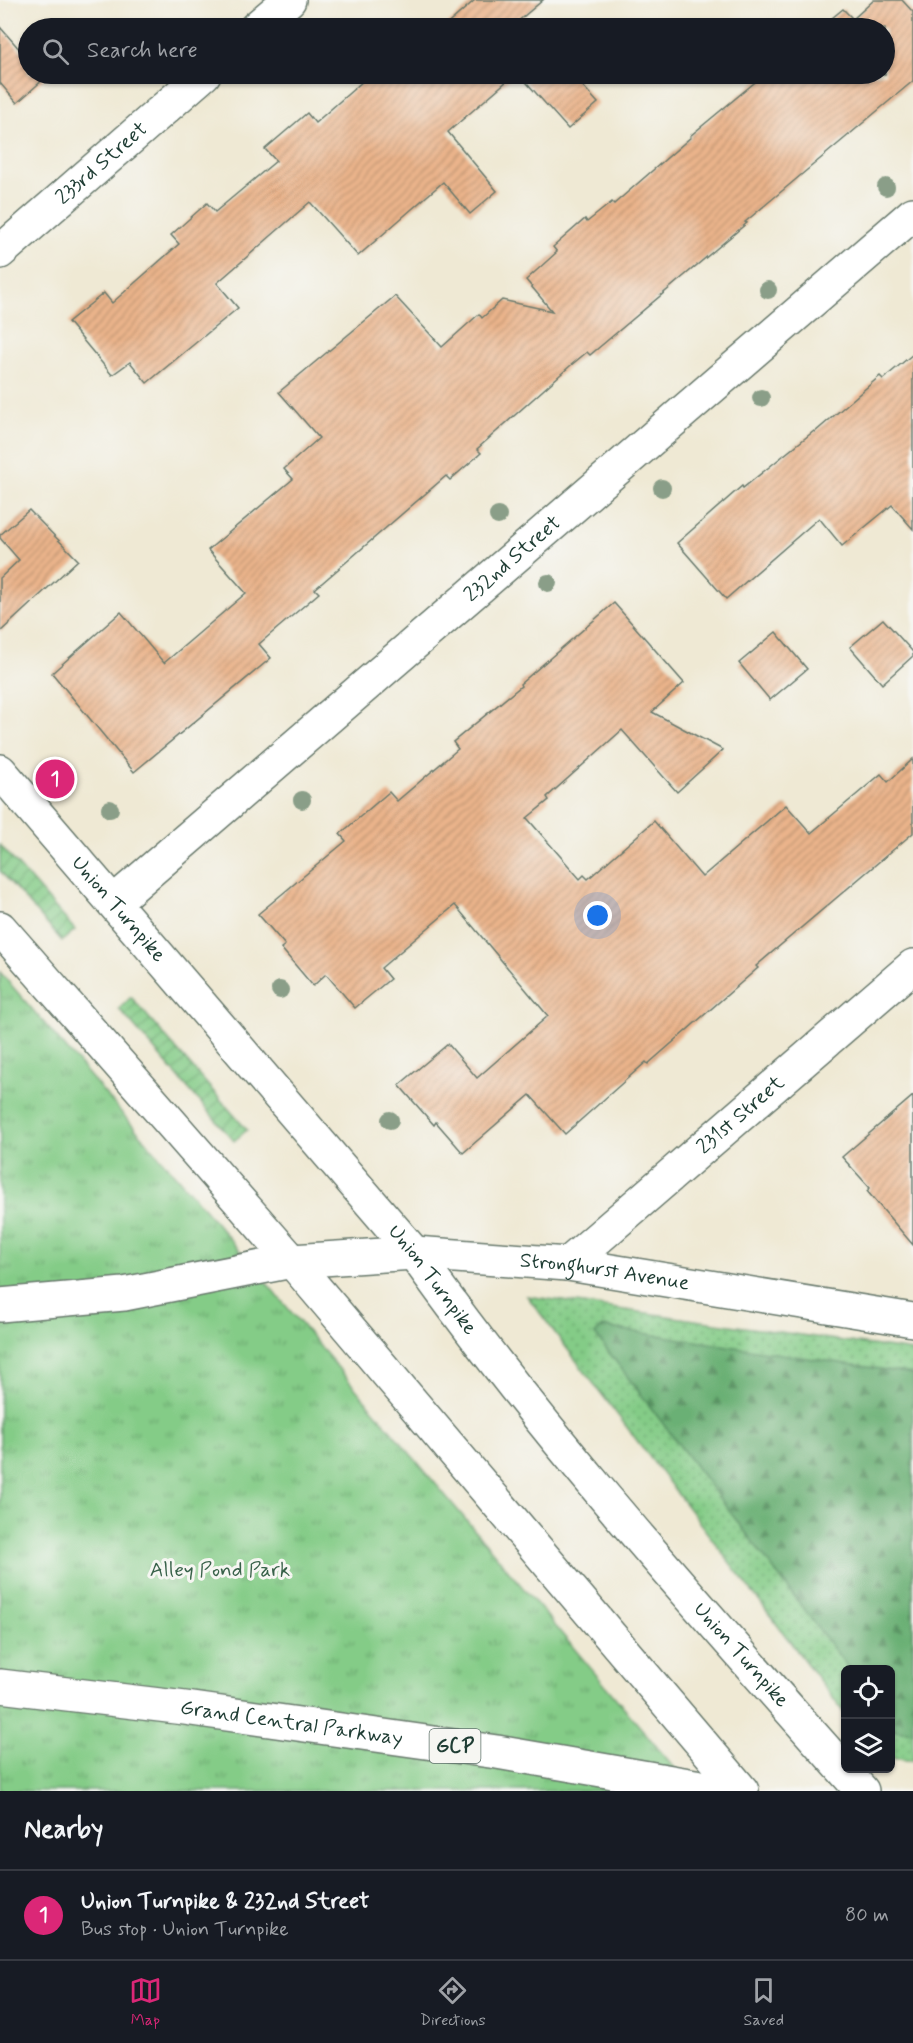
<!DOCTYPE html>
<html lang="en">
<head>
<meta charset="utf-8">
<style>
	body { margin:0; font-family:Mynerve,sans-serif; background:#242831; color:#f1f3f6 }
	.controls { position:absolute; right:18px; bottom:18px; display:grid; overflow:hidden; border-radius:9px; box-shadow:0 2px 4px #0004 }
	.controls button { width:54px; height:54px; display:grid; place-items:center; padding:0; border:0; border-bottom:2px solid #363941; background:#171b24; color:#f1f3f6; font:30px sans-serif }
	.you { position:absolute; left:598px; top:916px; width:21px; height:21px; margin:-15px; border:4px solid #fff; border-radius:50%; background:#1a73e8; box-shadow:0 0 0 9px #1a73e833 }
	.badge { display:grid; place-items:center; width:39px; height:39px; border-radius:50%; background:#db2777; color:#fff; font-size:20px; font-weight:700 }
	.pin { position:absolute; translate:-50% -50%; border:3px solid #fff; box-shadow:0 2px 6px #0006 }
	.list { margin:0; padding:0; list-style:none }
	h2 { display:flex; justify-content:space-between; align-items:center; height:78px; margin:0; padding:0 24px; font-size:26px }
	h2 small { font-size:20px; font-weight:400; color:#9ea1a6 }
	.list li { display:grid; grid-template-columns:39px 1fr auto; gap:18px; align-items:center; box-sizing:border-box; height:90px; padding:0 24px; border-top:2px solid #363941 }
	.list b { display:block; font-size:22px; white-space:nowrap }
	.list p { margin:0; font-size:20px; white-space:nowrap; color:#9ea1a6 }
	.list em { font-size:20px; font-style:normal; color:#9ea1a6 }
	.icon { flex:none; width:33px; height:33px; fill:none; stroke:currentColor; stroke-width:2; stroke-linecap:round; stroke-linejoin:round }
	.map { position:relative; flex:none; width:913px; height:1791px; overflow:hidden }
	.search { position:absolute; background:#171b24; box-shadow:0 2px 4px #0004; left:18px; right:18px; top:18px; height:66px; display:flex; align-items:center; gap:15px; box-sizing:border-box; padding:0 21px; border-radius:33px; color:#9ea1a6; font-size:22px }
	.sheet { height:168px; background:#171b24 }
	nav { display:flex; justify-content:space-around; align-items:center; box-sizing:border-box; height:84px; border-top:2px solid #363941; background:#171b24; font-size:16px; color:#9ea1a6 }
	nav a { display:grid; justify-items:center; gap:3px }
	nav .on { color:#db2777 }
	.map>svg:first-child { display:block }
	.grass { fill:url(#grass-dots); stroke:#52845e; stroke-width:1.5 }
	.forest { fill:url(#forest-firs); stroke:#457654; stroke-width:1.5 }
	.park { fill:url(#park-tufts); stroke:#52845e; stroke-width:1.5 }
	.garden { fill:url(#garden-furrows); stroke:#52845e; stroke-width:1.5 }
	.building { fill:url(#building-hatch) }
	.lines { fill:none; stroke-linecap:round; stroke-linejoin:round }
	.minor-casing { stroke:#68796c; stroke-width:36 }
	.primary-casing { stroke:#68796c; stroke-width:36 }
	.motorway-casing { stroke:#68796c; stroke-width:36 }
	.minor { stroke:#fff; stroke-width:33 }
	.primary { stroke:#fff; stroke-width:33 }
	.motorway { stroke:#fff; stroke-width:33 }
	.tree { fill:#8a9e88 }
	.labels { text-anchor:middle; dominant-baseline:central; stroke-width:6; stroke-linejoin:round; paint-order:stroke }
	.shield { fill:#f6f6f2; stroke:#60746d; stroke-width:1.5 }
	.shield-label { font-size:20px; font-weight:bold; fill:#1f3d34 }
	.street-label { font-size:21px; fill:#1f3d34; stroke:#f6f6f2 }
	.park-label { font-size:21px; fill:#386149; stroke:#f6f6f2 }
</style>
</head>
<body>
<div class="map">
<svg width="913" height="1791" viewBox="0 0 913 1791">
	<defs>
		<pattern id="grass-dots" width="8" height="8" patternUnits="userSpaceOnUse" patternTransform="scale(1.5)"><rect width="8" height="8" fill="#84cc87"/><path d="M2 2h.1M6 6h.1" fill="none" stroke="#6ba76f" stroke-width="1.8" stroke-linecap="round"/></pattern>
		<pattern id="forest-firs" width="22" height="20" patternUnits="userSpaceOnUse" patternTransform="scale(1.5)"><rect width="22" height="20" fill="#6bb074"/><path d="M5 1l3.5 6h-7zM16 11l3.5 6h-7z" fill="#579060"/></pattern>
		<pattern id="park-tufts" width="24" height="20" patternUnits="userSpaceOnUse" patternTransform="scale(1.5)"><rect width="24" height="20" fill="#84cc87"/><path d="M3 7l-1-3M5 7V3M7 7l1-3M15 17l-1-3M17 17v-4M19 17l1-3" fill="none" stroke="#6ba76f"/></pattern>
		<pattern id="garden-furrows" width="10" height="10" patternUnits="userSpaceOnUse" patternTransform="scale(1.5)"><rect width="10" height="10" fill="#84cc87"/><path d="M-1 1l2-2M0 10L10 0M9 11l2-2" fill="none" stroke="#6ba76f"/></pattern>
		<pattern id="building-hatch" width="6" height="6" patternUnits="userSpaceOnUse" patternTransform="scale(1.5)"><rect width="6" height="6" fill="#ebb48b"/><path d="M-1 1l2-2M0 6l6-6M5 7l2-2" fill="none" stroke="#be9472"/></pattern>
	</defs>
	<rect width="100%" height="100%" fill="#f6f6f2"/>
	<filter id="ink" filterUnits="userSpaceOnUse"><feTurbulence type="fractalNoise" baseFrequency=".0167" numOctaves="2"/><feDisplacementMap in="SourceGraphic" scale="12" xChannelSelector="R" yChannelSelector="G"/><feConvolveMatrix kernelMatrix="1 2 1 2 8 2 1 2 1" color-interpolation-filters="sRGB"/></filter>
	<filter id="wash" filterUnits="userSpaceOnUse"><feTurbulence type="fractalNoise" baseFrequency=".008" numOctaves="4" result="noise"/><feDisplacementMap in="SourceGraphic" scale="24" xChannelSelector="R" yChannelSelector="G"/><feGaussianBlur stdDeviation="1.35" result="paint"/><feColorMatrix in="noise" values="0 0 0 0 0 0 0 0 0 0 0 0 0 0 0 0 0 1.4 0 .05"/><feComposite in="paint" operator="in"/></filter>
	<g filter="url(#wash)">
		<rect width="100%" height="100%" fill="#efe9d4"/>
		<polygon class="grass" points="527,1296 913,1351 913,1761 891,1758 890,1670 846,1670 845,1714"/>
		<polygon class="forest" points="603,1327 913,1374 913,1732 895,1730 891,1724 890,1670 849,1669 595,1334"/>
		<polygon class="park" points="0,972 202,1206 694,1791 0,1791"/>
		<g class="garden">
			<polygon points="0,845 75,930 62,941 0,871"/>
			<polygon points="131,997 247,1130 234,1141 119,1009"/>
		</g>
		<g id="blocks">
			<g class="building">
				<polygon points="475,0 543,0 510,28 443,28"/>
				<polygon points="874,0 902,0 913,12 913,81 745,222 747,223 590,355 587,352 570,366 477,449 481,453 450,480 446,476 315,589 319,593 259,644 271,658 134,772 52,673 121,612 164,663 246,593 208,550 293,479 284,469 319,438 279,392 395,296 442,347 479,314 482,318 502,300 552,311 526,280 557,252 553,247 585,219 587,222 612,202 614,204 691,137 690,136 765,74 885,74 885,28 820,28 843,9 853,19"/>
				<polygon points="0,27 28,59 28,74 42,74 45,78 17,103 0,83"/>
				<polygon points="371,74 515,74 448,132 497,191 470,214 443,182 358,256 310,202 217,283 238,308 147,383 130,362 112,375 68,322 104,293 112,303 179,244 171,235 207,203 215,212 276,161 265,149 307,113 315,123"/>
				<polygon points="519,74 572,74 598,103 568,129"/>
				<polygon points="913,354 913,529 892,505 842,546 819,518 726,599 677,543 742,486 743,488 814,431 815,432 880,376 883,379"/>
				<polygon points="29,510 78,560 0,632 0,578 19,560 0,538 0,535"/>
				<polygon points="614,603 684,683 652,712 723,750 677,792 622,730 547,797 549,800 527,818 580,879 584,875 588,879 654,821 702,877 786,805 811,833 881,774 888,782 913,759 913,833 756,966 758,968 648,1064 646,1062 565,1134 530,1095 463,1153 436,1122 434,1125 399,1085 448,1044 477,1078 548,1016 455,905 381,968 390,979 355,1008 326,974 313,986 281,948 285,945 258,914 346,841 340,834 389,792 397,801 458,749 453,742 521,686 520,684"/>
				<polygon points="883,619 913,652 913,656 882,684 850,647"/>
				<polygon points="776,632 807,669 770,700 739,663"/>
				<polygon points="913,1096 913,1245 867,1191 870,1188 842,1157"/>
			</g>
		</g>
	</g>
	<g filter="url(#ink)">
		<use href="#blocks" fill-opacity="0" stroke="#68796c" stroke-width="1.5"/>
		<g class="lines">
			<defs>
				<g id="minor">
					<polyline points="256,28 289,0"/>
					<path id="s1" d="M0 252 204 74"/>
					<path id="s2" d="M114 902 913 214"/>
					<path id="s3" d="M292 1261 414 1253 568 1264 913 1320"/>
					<path id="s4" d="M568 1264 913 966"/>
				</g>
				<g id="primary">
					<path id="s5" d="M0 771 414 1253C550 1444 707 1616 862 1791"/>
					<polyline points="0,928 292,1261 742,1791"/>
				</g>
				<g id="motorway">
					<polyline points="0,1305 124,1294 292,1261"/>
					<path id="s6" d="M0 1686 185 1708 497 1752 724 1791"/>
				</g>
			</defs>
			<use href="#minor" class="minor-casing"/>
			<use href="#primary" class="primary-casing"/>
			<use href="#motorway" class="motorway-casing"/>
			<use href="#minor" class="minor"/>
			<use href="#primary" class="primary"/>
			<use href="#motorway" class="motorway"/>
		</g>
		<g class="tree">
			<circle cx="886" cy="187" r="9"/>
			<circle cx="768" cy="290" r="9"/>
			<circle cx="761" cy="398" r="9"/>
			<circle cx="662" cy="488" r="9"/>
			<circle cx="498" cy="516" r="9"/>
			<circle cx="548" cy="583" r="9"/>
			<circle cx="302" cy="800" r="9"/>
			<circle cx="110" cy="809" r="9"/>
			<circle cx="280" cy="990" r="9"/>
			<circle cx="390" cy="1120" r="9"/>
		</g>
	</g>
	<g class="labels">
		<rect class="shield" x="429.5" y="1729" width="51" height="34" rx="4.5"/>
		<g class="shield-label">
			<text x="455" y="1746">GCP</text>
		</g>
		<g class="street-label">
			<text stroke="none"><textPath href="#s1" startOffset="135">233rd Street</textPath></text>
			<text stroke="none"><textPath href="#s2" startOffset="526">232nd Street</textPath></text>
			<text stroke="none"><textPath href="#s5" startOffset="182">Union Turnpike</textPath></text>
			<text stroke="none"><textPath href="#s4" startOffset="228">231st Street</textPath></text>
			<text stroke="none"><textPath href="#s3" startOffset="314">Stronghurst Avenue</textPath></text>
			<text stroke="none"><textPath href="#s5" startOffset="668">Union Turnpike</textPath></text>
			<text stroke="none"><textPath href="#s5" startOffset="1154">Union Turnpike</textPath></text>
			<text stroke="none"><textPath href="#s6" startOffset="294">Grand Central Parkway</textPath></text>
		</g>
		<g class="park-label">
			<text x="220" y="1570">Alley Pond Park</text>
		</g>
	</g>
</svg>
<div class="controls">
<button><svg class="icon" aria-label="locate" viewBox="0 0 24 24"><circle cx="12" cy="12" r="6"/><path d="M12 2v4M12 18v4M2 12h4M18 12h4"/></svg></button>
<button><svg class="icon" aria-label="layers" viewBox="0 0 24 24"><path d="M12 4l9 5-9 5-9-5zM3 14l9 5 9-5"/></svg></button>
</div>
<div class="you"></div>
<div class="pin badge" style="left:55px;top:779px">1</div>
<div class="search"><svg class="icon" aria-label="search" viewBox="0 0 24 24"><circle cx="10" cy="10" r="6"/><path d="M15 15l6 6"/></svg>Search here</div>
</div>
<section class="sheet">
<h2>Nearby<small></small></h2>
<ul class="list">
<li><span class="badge">1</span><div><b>Union Turnpike &amp; 232nd Street</b><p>Bus stop · Union Turnpike</p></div><em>80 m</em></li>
</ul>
</section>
<nav>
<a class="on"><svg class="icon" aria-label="map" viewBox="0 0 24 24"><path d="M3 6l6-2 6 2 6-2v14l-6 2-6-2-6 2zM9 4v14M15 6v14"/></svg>Map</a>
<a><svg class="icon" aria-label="directions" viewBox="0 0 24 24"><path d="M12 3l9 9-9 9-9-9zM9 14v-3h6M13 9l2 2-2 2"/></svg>Directions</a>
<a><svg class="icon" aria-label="saved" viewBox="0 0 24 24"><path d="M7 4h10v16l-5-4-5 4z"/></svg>Saved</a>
</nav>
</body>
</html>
